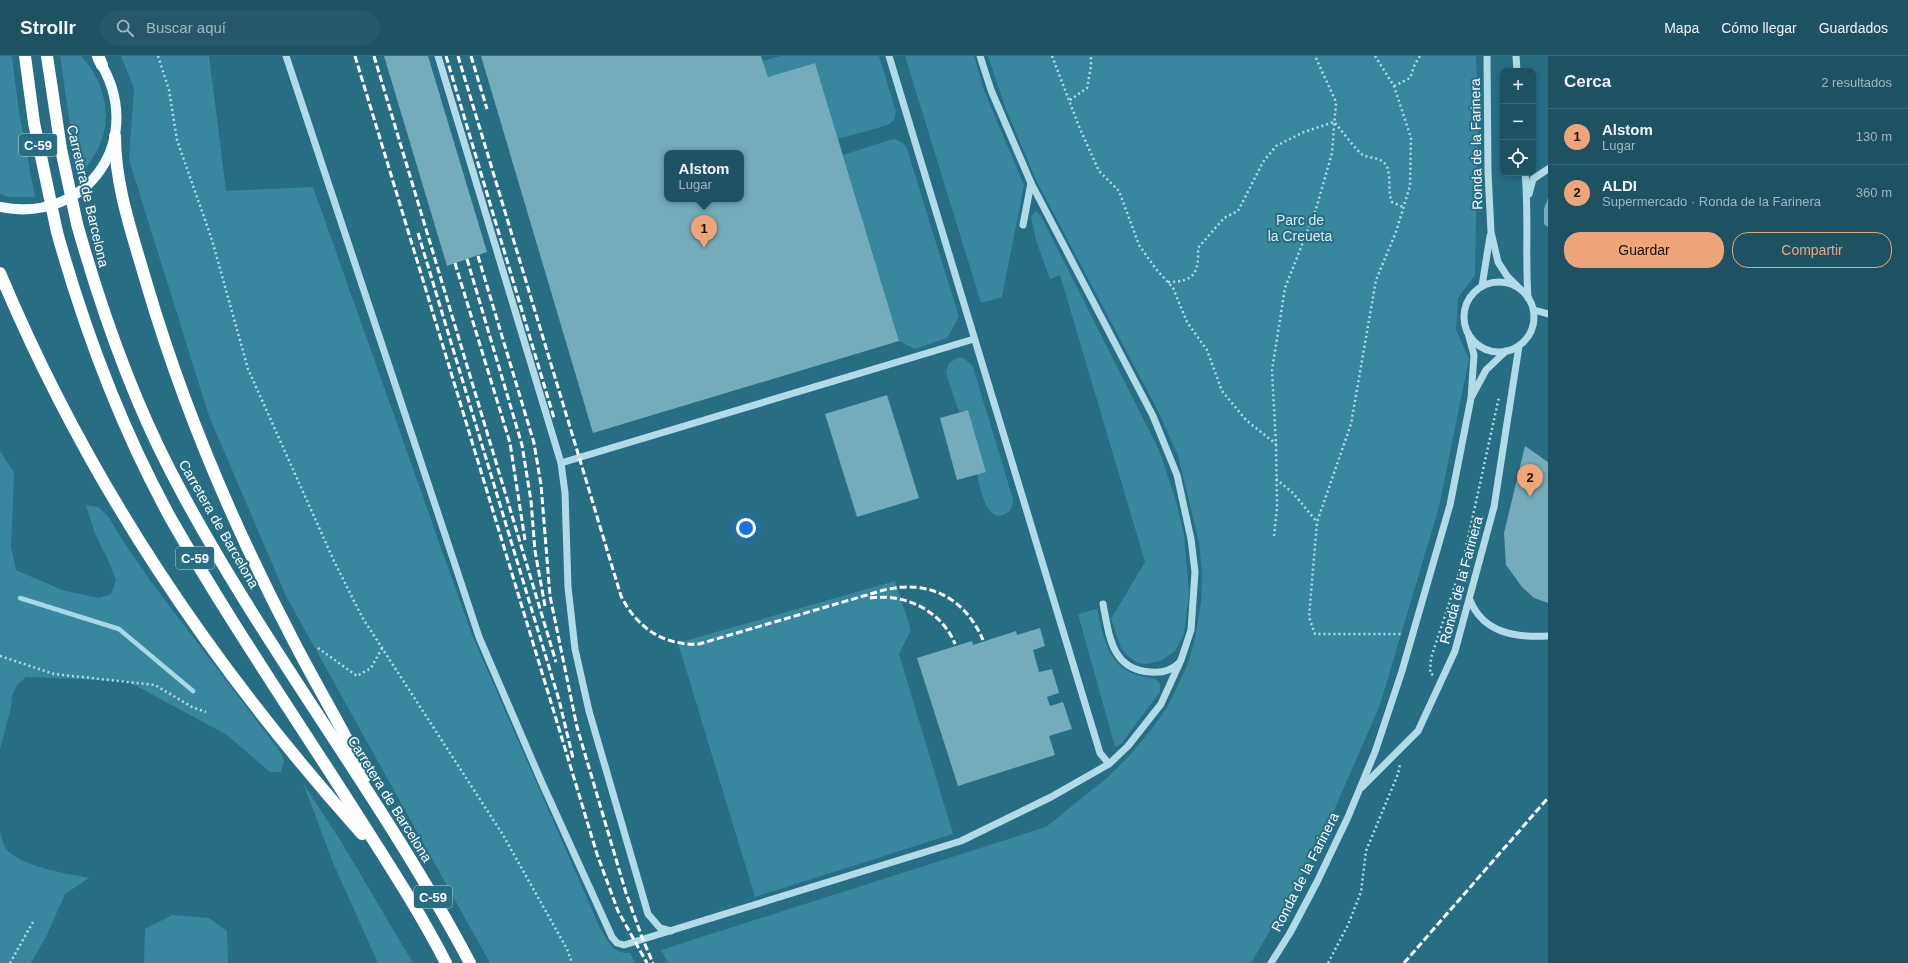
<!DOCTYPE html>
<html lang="es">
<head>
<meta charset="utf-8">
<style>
	body { margin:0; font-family:Arial,sans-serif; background:#255869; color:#f1f3f6 }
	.controls { position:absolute; right:12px; top:12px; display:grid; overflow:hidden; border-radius:8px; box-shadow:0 2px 6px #0003 }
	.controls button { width:36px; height:36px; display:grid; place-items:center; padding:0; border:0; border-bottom:1px solid #3b6978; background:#1d5263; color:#f1f3f6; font:20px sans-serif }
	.you { position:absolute; left:746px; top:472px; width:14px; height:14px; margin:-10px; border:3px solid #fff; border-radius:50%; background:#1a73e8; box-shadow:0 0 0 6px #1a73e833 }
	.badge { display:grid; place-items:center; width:26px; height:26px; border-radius:50%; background:#efa577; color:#111; font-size:13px; font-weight:700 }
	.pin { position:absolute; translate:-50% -33px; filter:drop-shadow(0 1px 2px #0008) }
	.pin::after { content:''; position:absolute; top:21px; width:14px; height:12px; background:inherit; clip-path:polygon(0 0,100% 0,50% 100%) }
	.popup { position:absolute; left:664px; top:94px; width:80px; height:52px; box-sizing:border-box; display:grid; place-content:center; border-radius:8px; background:#1d5263; filter:drop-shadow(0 1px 3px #0005); font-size:13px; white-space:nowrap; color:#a0b6be }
	.popup b { font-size:15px; color:#f1f3f6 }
	.popup::after { content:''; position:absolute; left:50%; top:100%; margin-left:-8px; border:8px solid transparent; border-top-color:#1d5263 }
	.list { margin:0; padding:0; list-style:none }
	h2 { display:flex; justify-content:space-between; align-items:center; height:52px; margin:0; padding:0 16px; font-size:17px }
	h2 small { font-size:13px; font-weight:400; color:#a0b6be }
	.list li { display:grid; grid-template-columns:26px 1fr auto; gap:12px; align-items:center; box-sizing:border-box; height:56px; padding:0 16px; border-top:1px solid #3b6978 }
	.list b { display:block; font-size:15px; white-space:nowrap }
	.list p { margin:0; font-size:13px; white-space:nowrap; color:#a0b6be }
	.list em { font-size:13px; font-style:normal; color:#a0b6be }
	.actions { display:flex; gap:8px; padding:12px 16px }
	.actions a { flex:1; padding:9px 0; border:1px solid #efa577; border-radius:16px; text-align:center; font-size:14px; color:#efa577 }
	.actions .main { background:#efa577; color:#111 }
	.icon { flex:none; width:22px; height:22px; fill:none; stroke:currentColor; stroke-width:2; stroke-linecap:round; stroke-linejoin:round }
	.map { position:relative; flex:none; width:1548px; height:907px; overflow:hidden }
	header { display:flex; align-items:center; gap:24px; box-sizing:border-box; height:56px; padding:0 20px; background:#1d5263; border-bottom:1px solid #3b6978 }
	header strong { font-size:19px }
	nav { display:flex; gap:22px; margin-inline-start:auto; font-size:14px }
	.search { width:280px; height:36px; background:#255869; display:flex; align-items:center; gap:10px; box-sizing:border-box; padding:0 14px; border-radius:22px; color:#a0b6be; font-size:15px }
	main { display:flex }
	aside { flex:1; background:#1d5263 }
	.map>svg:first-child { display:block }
	.green { fill:#38879f }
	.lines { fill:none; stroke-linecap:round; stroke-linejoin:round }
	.stream { stroke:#a5d9e7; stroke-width:4.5 }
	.building { fill:#74acbc; fill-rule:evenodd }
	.path { stroke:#b1dbe7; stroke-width:2.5; stroke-dasharray:2 3; stroke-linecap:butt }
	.minor { stroke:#b1dbe7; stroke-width:7 }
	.major { stroke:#f2fafe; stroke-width:10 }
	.highway { stroke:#fff; stroke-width:12 }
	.rail { stroke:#fff; stroke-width:3; stroke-dasharray:7 3; stroke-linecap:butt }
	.highway-bridge { stroke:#fff; stroke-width:12 }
	.labels { text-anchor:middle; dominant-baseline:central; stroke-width:4; stroke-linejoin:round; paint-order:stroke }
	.shield { fill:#276d84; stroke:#bed3da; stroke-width:1 }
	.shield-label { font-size:13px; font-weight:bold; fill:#fff }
	.street-label { font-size:14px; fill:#fff; stroke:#276d84 }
	.park-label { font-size:14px; fill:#d4eef6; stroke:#276d84 }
</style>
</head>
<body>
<header>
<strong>Strollr</strong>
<div class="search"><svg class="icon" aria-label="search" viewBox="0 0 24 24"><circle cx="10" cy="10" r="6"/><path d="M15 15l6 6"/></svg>Buscar aquí</div>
<nav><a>Mapa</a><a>Cómo llegar</a><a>Guardados</a></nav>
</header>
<main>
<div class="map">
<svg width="1548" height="907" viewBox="0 0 1548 907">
	<rect width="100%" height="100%" fill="#276d84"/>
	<g class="green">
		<polygon points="0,0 12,0 19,56 35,141 8,141 0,138"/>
		<path d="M60 0H81C102 22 113 57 101 86 96 99 88 109 80 120L74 97Z"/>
		<path d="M121 0H209L226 135 313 131 472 579 600 872C608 885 613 898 630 897L635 907H490L286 540 209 360 129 104 134 32Z"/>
		<polygon points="780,0 879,0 896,56 894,64 888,69 838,83 815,7 768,21 763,5"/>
		<polygon points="905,0 974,0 985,37 1024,129 1002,241 981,247"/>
		<polygon points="988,0 1476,0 1478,57 1475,219 1458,242 1456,274 1469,303 1439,451 1380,649 1318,791 1251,907 668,907 661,894 1046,771 1108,721 1130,699 1150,675 1168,650 1189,605 1195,582 1201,547 1202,518 1199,487 1178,399 1157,353 1036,124 1004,48"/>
		<polygon points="895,83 904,88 907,93 959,261 947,282 915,293 899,285 843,99 890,84"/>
		<polygon points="1036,155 1041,160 1159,394 1176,445 1184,478 1189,538 1184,578 1175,595 1161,605 1147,608 1138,607 1129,601 1121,592 1111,563 1145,506 1060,219 1050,223 1036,184 1031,161"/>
		<path d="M959 301 965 303 973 311 1013 443C1013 449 1012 455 1005 458 986 468 980 430 977 418L986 415 968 354 959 356 946 317 949 307Z"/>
		<polygon points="0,395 14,416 11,491 16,514 62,534 99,542 111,538 116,525 112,513 94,475 86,449 98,451 108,460 121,482 152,527 279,694 284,705 281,716 270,716 227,679 127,625 26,621 17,629 12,640 11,652 0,693"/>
		<polygon points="895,525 911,574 899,598 953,778 755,841 678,587"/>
		<path d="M1097 553C1103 578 1107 608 1134 618 1141 621 1149 621 1156 623L1160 628V636L1121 688 1115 691 1078 558Z"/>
		<polygon points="303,727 342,787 413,907 378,907 334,809"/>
		<path d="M0 776C2 783 3 791 9 796 28 812 65 817 89 822L65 838 46 881 31 907H0Z"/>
		<polygon points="172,859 209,862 227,875 228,907 144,907 145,873"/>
	</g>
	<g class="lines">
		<polyline class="stream" points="20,542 119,573 193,635"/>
	</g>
	<g class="building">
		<polygon points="384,0 428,0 487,196 447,210"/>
		<path d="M481 0H761L768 21 815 7 899 285 593 377ZM667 97H741V143H667Z"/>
		<polygon points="1548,142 1548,171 1544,168 1544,153"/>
		<polygon points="887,339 919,442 857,461 825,358"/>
		<polygon points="968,354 986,416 957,424 940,362"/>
		<polygon points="1525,390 1548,406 1548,547 1534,542 1522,531 1506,509 1504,477"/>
		<polygon points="1040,572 1045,590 1033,594 1039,616 1052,613 1059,637 1047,641 1050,650 1063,646 1072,673 1049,680 1055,699 958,730 917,602 972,585 973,589 1016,575 1017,579"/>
	</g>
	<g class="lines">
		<g class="path">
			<polyline points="158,0 169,34 177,84 212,184 248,313 334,505 362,561 503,779 567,893 572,907"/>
			<polyline points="1052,0 1080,73 1099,115 1119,135 1139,189 1156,213 1173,232 1187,266 1207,294 1222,335 1246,364 1276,388"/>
			<polyline points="1375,0 1394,30 1411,82 1410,130 1396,176 1376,224 1351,368 1317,466 1309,561 1315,578 1403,578"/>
			<polyline points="1394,30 1410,22 1415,8 1420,0"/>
			<polyline points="1070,44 1087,32 1091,10 1091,0"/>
			<path d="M1168 226C1194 226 1199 217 1198 192L1224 162 1238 155 1263 106 1276 90 1304 76 1334 66C1340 72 1358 97 1363 99 1371 103 1381 101 1386 109 1392 120 1387 135 1392 146L1403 151"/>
			<polyline points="1276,423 1293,437 1317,466"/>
			<polyline points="1274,480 1277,452 1276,389 1272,314 1285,232 1316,153 1332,97 1336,46 1315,0"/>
			<polyline points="318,592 357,620 371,612 382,592"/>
			<polyline points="0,600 54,618 155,629 192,651 206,656"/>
			<polyline points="1433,619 1430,617 1431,602 1463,505 1499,341"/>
			<polyline points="10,907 33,866"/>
			<polyline points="1328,907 1348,869 1361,836 1366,795 1398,718 1400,708"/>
		</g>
		<g class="minor">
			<polyline points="286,0 479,581 542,727 612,881 617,887 624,889 961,785 1051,741 1109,708 1128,690 1161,648 1181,604 1191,574 1195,516 1191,483 1177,419 1153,360 1031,127 991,34 980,0"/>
			<polyline points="438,0 561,407"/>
			<polyline points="889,0 1100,697 1109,708"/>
			<polyline points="1487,0 1488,116 1491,176 1498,206 1507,220 1519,232"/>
			<polyline points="1516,0 1517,15"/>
			<path d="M1525 117C1529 159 1525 200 1528 242"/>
			<polyline points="1529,138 1533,123 1548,113"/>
			<polyline points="1023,169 1031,127"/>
			<circle cx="1499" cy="261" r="35"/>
			<polyline points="1482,230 1490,180"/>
			<polyline points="1534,254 1548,258"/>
			<polyline points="1472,340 1486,314 1506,295"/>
			<path d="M1470 544C1483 577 1516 582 1548 580"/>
			<path d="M1103 548C1109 578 1111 614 1151 616 1161 617 1171 615 1179 607"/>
			<polyline points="1362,731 1418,675 1455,595 1494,451 1519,290"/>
			<polyline points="671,875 660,872 648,858 589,655 575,593 568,531 565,437 561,407 974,283"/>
			<polyline points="1271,907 1290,877 1317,826 1348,761 1375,696 1402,615 1450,449 1471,342 1474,299 1468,277"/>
		</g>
		<path class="major" d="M0 151C90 169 148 79 98 3"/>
		<g class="highway">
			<polyline points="98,0 102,9"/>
			<path d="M115 80C115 131 133 180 147 229 183 351 233 469 292 582 316 629 343 673 366 720"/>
			<path d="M77 168C101 253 130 337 171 416 259 586 380 737 470 907"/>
			<path d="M57 176C85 276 121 372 171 463 231 568 300 668 365 771 393 815 422 860 446 907"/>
			<path d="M0 217C88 427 210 608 362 778"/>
		</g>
		<g class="rail">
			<polyline points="355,0 597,798 618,855 647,907"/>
			<polyline points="374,0 556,606"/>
			<polyline points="446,0 554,362"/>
			<path d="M458 0 621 540C637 572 664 590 699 588L884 534C929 523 965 542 983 584"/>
			<polyline points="471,0 487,53"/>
			<polyline points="418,177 559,644 573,702"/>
			<polyline points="478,200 534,387 541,429 550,540 577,671 626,837 643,884 653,907"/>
			<polyline points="467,203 522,389 531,445 535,495 545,550"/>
			<polyline points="455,207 510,387 525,484"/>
			<path d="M870 542C905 537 942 555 955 588"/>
			<polyline points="1404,907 1548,742"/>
		</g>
		<g class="highway-bridge">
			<polyline points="25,0 34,67 57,176"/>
			<polyline points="47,0 61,93 77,168"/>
		</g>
	</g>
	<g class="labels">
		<g class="shield">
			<rect x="19" y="78" width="38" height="22" rx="3"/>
			<rect x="176" y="491" width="38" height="22" rx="3"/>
			<rect x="414" y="830" width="38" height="22" rx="3"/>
		</g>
		<g class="shield-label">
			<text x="38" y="89">C-59</text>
			<text x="195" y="502">C-59</text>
			<text x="433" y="841">C-59</text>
		</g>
		<g class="street-label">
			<text transform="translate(1476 88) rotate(-91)">Ronda de la Farinera</text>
			<text transform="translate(88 140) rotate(77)">Carretera de Barcelona</text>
			<text transform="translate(219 468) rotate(60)">Carretera de Barcelona</text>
			<text transform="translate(1461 524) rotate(-75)">Ronda de la Farinera</text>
			<text transform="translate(390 743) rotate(58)">Carretera de Barcelona</text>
			<text transform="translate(1305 816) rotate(-63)">Ronda de la Farinera</text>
		</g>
		<g class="park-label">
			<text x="1300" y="164">Parc de<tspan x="1300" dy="16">la Creueta</tspan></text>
		</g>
	</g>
</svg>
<div class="controls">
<button>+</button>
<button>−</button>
<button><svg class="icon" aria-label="locate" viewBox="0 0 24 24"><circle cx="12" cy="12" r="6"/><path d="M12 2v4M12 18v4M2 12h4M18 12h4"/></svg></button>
</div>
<div class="you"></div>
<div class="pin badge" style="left:704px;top:192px">1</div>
<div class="popup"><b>Alstom</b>Lugar</div>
<div class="pin badge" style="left:1530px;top:441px">2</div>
</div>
<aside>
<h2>Cerca<small>2 resultados</small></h2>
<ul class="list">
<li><span class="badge">1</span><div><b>Alstom</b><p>Lugar</p></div><em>130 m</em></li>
<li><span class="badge">2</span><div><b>ALDI</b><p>Supermercado · Ronda de la Farinera</p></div><em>360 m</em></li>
</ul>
<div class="actions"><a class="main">Guardar</a><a>Compartir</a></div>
</aside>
</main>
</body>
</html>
